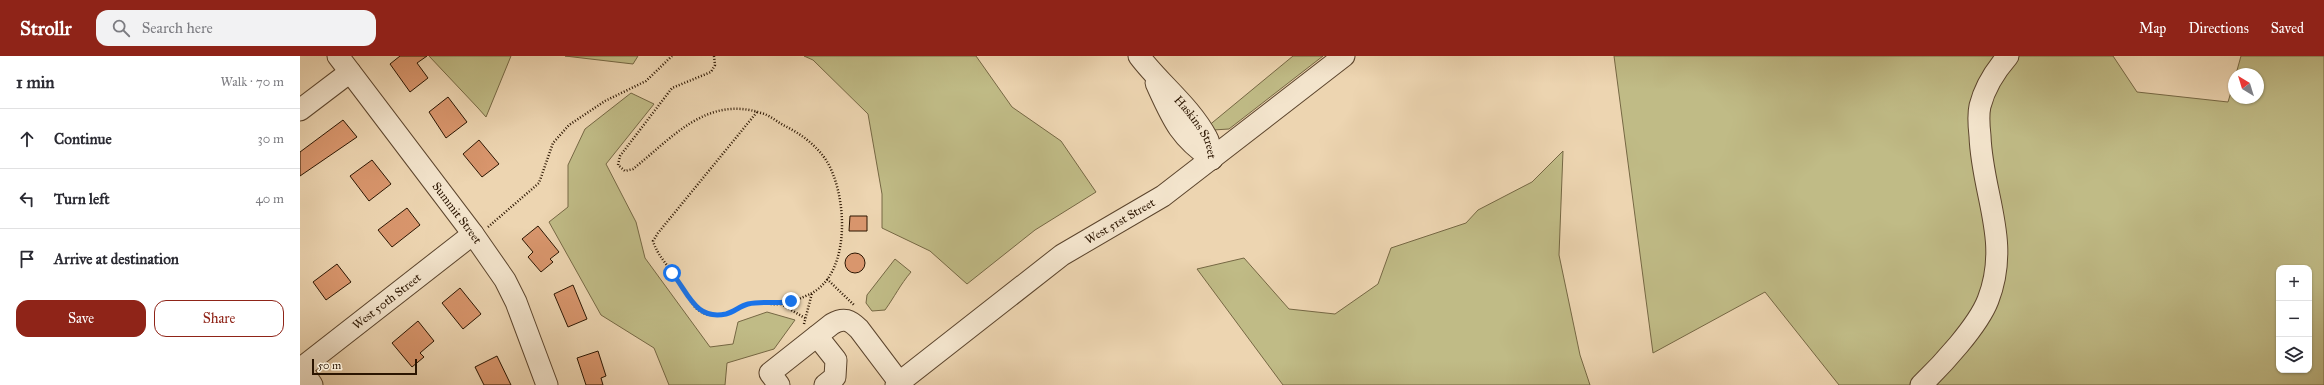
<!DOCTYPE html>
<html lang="en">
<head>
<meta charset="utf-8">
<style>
	body { margin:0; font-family:"IM FELL Great Primer",serif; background:#f2f2f3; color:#2b2b33 }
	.controls { position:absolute; right:12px; bottom:12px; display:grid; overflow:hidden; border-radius:8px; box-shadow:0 1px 3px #0004 }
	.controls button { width:36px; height:36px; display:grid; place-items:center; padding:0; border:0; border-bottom:1px solid #e1e1e2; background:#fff; color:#2b2b33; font:20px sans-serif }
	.compass { position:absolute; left:1928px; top:12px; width:36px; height:36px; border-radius:50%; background:#fff; box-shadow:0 1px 3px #0004; rotate:322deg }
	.scale { position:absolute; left:12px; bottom:10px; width:105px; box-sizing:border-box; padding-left:4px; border:2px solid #2b1501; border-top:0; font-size:11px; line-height:14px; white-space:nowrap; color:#2b1501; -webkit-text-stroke:3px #f3e4cc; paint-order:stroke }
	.stop { position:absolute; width:12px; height:12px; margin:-9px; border:3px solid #1a73e8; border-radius:50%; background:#fff }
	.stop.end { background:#1a73e8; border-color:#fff; box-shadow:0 1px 4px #0008 }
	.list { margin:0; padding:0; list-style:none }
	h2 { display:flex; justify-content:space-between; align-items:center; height:52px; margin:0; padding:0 16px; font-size:17px }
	h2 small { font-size:13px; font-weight:400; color:#7c7c81 }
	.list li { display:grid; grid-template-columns:26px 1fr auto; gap:12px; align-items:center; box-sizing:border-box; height:60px; padding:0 16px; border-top:1px solid #e1e1e2 }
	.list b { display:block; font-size:15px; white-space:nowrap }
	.list em { font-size:13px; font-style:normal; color:#7c7c81 }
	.actions { display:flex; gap:8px; padding:12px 16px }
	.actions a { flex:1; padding:9px 0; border:1px solid #8f2418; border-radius:12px; text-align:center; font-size:14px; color:#8f2418 }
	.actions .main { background:#8f2418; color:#fff }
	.icon { flex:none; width:22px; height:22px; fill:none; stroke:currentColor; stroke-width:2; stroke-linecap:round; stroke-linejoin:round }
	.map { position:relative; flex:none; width:2024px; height:329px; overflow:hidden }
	header { display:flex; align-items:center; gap:24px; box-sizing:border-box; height:56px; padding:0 20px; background:#8f2418; color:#fff }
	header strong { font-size:19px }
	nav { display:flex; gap:22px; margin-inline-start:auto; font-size:14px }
	.search { width:280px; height:36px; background:#f2f2f3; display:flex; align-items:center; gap:10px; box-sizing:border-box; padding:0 14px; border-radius:12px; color:#7c7c81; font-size:15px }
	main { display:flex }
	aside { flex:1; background:#fff }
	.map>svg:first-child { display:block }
	.green { fill:#c0bb86; stroke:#766844; fill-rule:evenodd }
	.building { fill:#d9966d; stroke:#2b1501 }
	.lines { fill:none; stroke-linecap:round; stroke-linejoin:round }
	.minor-casing { stroke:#5c452d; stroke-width:23 }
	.path { stroke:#2b1501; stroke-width:2.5; stroke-dasharray:1 2; stroke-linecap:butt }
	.minor { stroke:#f3e4cc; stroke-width:21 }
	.route { stroke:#1a73e8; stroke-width:5 }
	.labels { text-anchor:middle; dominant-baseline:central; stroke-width:3.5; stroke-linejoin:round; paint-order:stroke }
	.street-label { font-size:12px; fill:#2b1501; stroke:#f3e4cc }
</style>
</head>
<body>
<header>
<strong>Strollr</strong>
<div class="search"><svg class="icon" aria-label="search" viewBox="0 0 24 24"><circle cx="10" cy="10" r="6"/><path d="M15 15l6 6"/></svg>Search here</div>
<nav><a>Map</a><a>Directions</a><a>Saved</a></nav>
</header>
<main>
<aside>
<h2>1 min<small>Walk · 70 m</small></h2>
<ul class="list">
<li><svg class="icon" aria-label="ahead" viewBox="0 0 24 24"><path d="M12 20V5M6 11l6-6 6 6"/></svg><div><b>Continue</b></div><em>30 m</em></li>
<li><svg class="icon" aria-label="left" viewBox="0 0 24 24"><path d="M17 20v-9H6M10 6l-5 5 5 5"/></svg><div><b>Turn left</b></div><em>40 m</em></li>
<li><svg class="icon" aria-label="arrive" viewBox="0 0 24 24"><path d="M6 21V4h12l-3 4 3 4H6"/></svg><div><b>Arrive at destination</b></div></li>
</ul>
<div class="actions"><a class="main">Save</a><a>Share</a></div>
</aside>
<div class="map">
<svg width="2024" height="329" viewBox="0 0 2024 329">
	<rect width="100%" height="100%" fill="#edd5b1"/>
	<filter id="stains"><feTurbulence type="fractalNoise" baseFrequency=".005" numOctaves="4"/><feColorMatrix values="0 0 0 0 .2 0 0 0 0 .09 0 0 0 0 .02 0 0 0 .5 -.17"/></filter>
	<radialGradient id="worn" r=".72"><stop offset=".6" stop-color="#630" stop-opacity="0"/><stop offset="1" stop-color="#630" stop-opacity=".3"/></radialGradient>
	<g class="green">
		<polygon points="129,0 211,0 186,61 178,52"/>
		<polygon points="265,0 338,0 333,8"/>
		<polygon points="504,0 676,0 712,51 761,85 796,136 735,174 667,228 630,195 582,172 582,138 568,58 513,4"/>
		<polygon points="993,0 1023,0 929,73 913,74 907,71"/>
		<path d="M1314 0H1813L1837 36 1928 46 1934 26V42H1958V18H1936L1941 0H2024V329H1539L1465 236 1353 297ZM1979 212H2009V314H1979Z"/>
		<polygon points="331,37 354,48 306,108 336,166 345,202 410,291 433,288 438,266 467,256 495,264 474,293 427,307 425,329 369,329 354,292 301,259 249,166 268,151 268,109 285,73"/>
		<polygon points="1263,95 1259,199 1280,299 1290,329 983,329 897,213 944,202 989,253 1035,258 1078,228 1091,192 1166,167 1178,154 1232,126"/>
		<path d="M595 203 611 216C600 229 595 240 585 254L572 255 566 247 567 239Z"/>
	</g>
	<g class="building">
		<polygon points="100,0 127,0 117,7 128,22 110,36 90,8"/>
		<polygon points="148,41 167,66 146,82 129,56"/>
		<polygon points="43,64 57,81 0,120 0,96"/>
		<polygon points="179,84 199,108 182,121 163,98"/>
		<polygon points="72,104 91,128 69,145 50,120"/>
		<polygon points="107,152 120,169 92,191 78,174"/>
		<polygon points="550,160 567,160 567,175 549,175"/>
		<polygon points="238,170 259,196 250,203 253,206 241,216 228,201 233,196 222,183"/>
		<circle cx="555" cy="207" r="10"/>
		<polygon points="37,208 51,226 26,244 13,226"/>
		<polygon points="273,229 287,263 268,271 254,238"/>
		<polygon points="160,232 181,258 163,273 142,247"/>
		<polygon points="118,265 134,285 120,297 124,301 112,311 92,287"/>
		<polygon points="298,295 306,320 301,322 303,329 286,329 277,302"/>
		<polygon points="197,300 211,329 184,329 175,311"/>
	</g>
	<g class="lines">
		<defs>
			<g id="minor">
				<path id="s1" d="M38 0 173 178 205 224 216 246 247 329"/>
				<path id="s2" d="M839 0C860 28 890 50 907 82 910 87 911 96 912 103"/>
				<path d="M856 27C872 62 879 81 912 103"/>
				<polyline points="0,54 50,16"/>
				<polyline points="517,280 536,304 535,321 525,329"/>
				<polyline points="1,312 12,329"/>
				<path id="s3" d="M0 313 173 178"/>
				<path d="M479 329 470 317 532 268C544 261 550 264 559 273L599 326"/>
				<path id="s4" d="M596 329 762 199 863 140 1044 0"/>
				<path d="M1621 329C1642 309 1678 270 1688 244 1711 185 1682 138 1680 80 1679 71 1678 59 1680 50 1685 30 1695 15 1708 0"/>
			</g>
		</defs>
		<use href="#minor" class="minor-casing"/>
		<g class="path">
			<path d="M414 0 415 9 411 16 372 32 320 100 318 109 325 115 333 113C372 82 407 39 461 57 470 59 477 66 485 70 501 78 516 89 526 104 547 137 552 215 512 237 504 241 490 247 481 248 471 249 461 246 451 248 437 250 426 261 411 259 406 259 401 256 397 253 389 245 384 233 377 223 369 210 358 201 353 185L358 177 457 56"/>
			<polyline points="188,171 239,127 253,87 269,69 305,45 346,25 372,0"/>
			<polyline points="527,223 554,249"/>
			<polyline points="481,248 505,262"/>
			<polyline points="504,268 512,237"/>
		</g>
		<use href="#minor" class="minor"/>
	</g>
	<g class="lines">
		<path class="route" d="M372 217C388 236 395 265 426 258 434 256 440 250 448 248 463 244 477 249 491 245"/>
	</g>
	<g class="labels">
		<g class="street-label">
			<text stroke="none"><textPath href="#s2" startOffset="92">Haskins Street</textPath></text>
			<text stroke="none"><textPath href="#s1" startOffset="197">Summit Street</textPath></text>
			<text stroke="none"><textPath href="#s4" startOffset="278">West 51st Street</textPath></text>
			<text stroke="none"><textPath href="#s3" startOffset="110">West 50th Street</textPath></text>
		</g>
	</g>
	<rect width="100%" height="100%" filter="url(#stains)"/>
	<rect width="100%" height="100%" fill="url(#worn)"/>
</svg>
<div class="controls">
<button>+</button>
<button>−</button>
<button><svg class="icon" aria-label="layers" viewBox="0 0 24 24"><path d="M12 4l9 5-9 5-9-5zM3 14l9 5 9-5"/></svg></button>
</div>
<svg class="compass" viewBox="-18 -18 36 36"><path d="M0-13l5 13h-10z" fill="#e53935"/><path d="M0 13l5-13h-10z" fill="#7c7c81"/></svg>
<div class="scale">50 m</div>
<div class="stop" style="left:372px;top:217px"></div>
<div class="stop end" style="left:491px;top:245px"></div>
</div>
</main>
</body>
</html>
